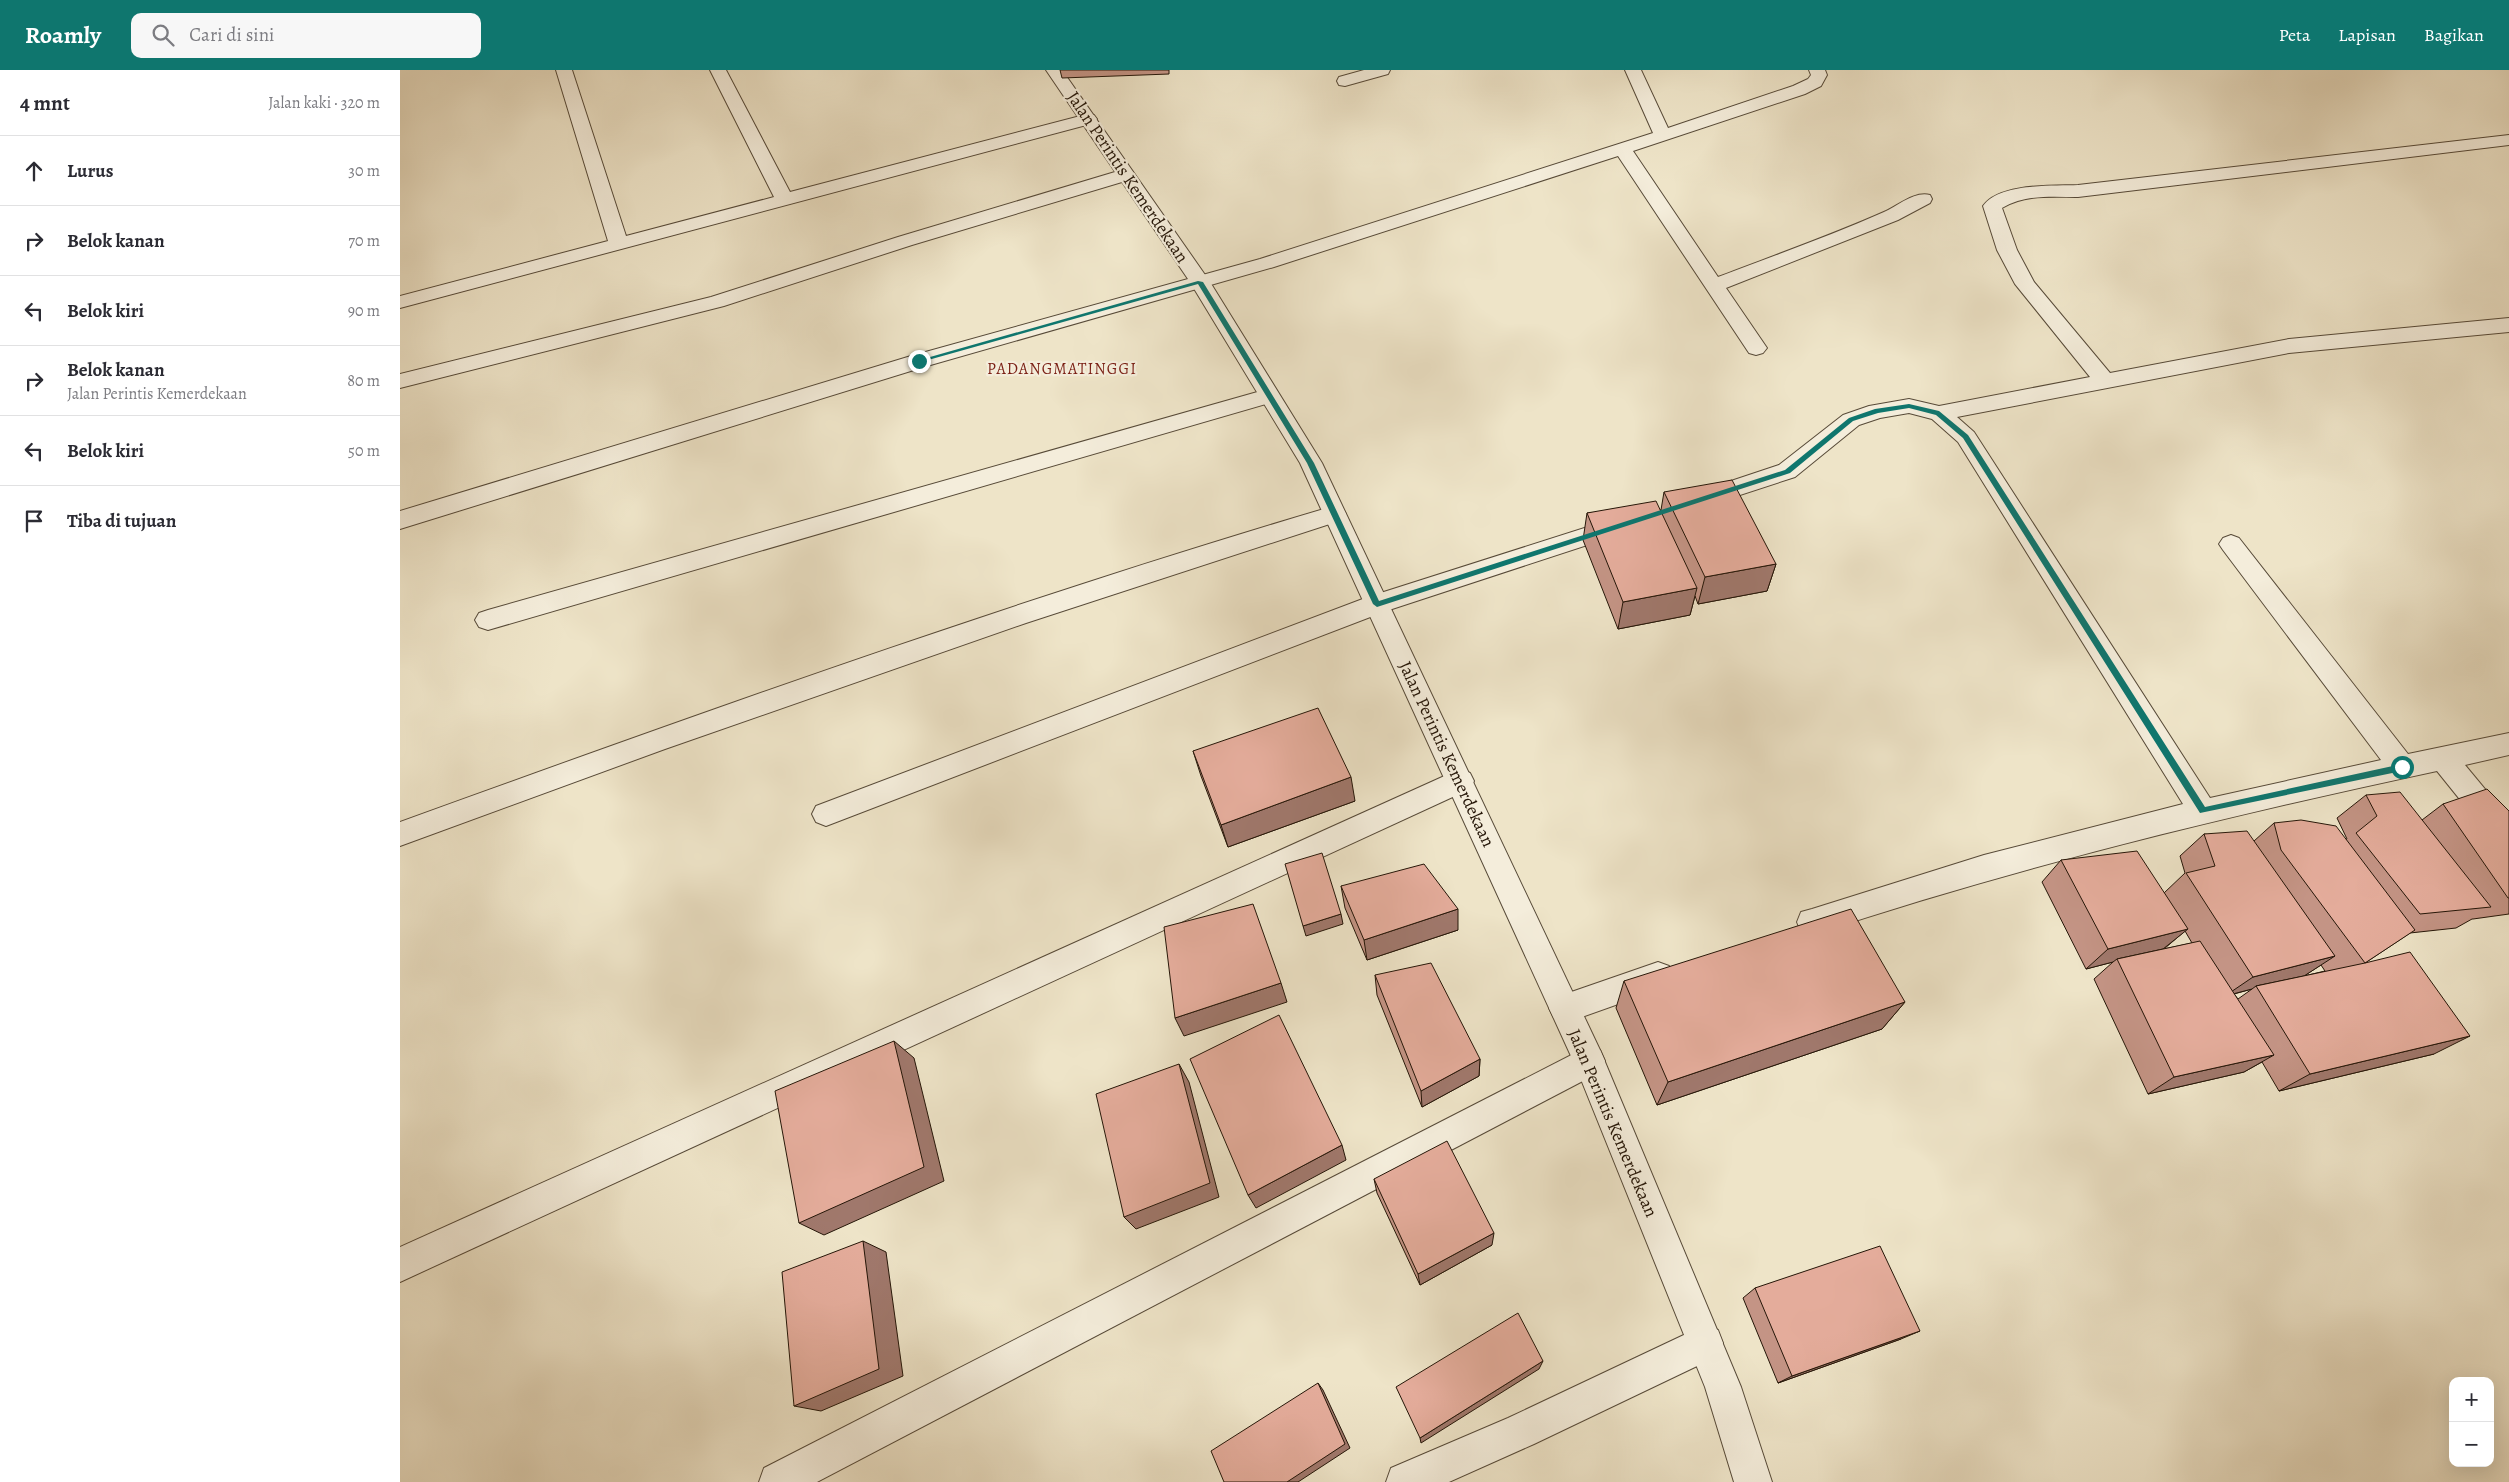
<!DOCTYPE html>
<html lang="id">
<head>
<meta charset="utf-8">
<style>
	body { margin:0; font-family:Alegreya,serif; background:#f7f7f7; color:#2b2b33 }
	.controls { position:absolute; right:15px; bottom:15px; display:grid; overflow:hidden; border-radius:10px; box-shadow:0 5px 20px #0002 }
	.controls button { width:45px; height:45px; display:grid; place-items:center; padding:0; border:0; border-bottom:1px solid #e1e1e2; background:#fff; color:#2b2b33; font:25px sans-serif }
	.stop { position:absolute; width:15px; height:15px; margin:-11px; border:4px solid #0f766e; border-radius:50%; background:#fff }
	.stop.end { background:#0f766e; border-color:#fff; box-shadow:0 1px 5px #0008 }
	.list { margin:0; padding:0; list-style:none }
	h2 { display:flex; justify-content:space-between; align-items:center; height:65px; margin:0; padding:0 20px; font-size:21px }
	h2 small { font-size:16px; font-weight:400; color:#7c7c81 }
	.list li { display:grid; grid-template-columns:32px 1fr auto; gap:15px; align-items:center; box-sizing:border-box; height:70px; padding:0 20px; border-top:1px solid #e1e1e2 }
	.list b { display:block; font-size:19px; white-space:nowrap }
	.list p { margin:0; font-size:16px; white-space:nowrap; color:#7c7c81 }
	.list em { font-size:16px; font-style:normal; color:#7c7c81 }
	.icon { flex:none; width:28px; height:28px; fill:none; stroke:currentColor; stroke-width:2; stroke-linecap:round; stroke-linejoin:round }
	.map { position:relative; flex:none; width:2109px; height:1412px; overflow:hidden }
	header { display:flex; align-items:center; gap:30px; box-sizing:border-box; height:70px; padding:0 25px; background:#0f766e; color:#fff }
	header strong { font-size:24px }
	nav { display:flex; gap:28px; margin-inline-start:auto; font-size:18px }
	.search { width:350px; height:45px; background:#f7f7f7; display:flex; align-items:center; gap:12px; box-sizing:border-box; padding:0 18px; border-radius:10px; color:#7c7c81; font-size:19px }
	main { display:flex }
	aside { flex:1; background:#fff }
	.map>svg:first-child { display:block }
	.lines { fill:none; stroke-linecap:round; stroke-linejoin:round }
	.minor-casing { stroke:#574a38; stroke-width:2 }
	.tertiary-casing { stroke:#574a38; stroke-width:2 }
	.minor { fill:#f4eddb; fill-rule:evenodd }
	.tertiary { fill:#f4eddb; fill-rule:evenodd }
	.wall { fill:#c49485; stroke:#251608; fill-rule:evenodd }
	.shaded-wall { fill:#a0786c; stroke:#251608 }
	.building { fill:#e4ac9b; stroke:#251608 }
	.route { fill:#0f766e }
	.labels { text-anchor:middle; dominant-baseline:central; stroke-width:4.5; stroke-linejoin:round; paint-order:stroke }
	.far-quarter-label { font-size:16px; letter-spacing:1px; fill:#7a1f14; stroke:#f4eddb }
	.street-label { font-size:18px; fill:#251608; stroke:#f4eddb }
</style>
</head>
<body>
<header>
<strong>Roamly</strong>
<div class="search"><svg class="icon" aria-label="search" viewBox="0 0 24 24"><circle cx="10" cy="10" r="6"/><path d="M15 15l6 6"/></svg>Cari di sini</div>
<nav><a>Peta</a><a>Lapisan</a><a>Bagikan</a></nav>
</header>
<main>
<aside>
<h2>4 mnt<small>Jalan kaki · 320 m</small></h2>
<ul class="list">
<li><svg class="icon" aria-label="ahead" viewBox="0 0 24 24"><path d="M12 20V5M6 11l6-6 6 6"/></svg><div><b>Lurus</b></div><em>30 m</em></li>
<li><svg class="icon" aria-label="right" viewBox="0 0 24 24"><path d="M7 20v-9h11M14 6l5 5-5 5"/></svg><div><b>Belok kanan</b></div><em>70 m</em></li>
<li><svg class="icon" aria-label="left" viewBox="0 0 24 24"><path d="M17 20v-9H6M10 6l-5 5 5 5"/></svg><div><b>Belok kiri</b></div><em>90 m</em></li>
<li><svg class="icon" aria-label="right" viewBox="0 0 24 24"><path d="M7 20v-9h11M14 6l5 5-5 5"/></svg><div><b>Belok kanan</b><p>Jalan Perintis Kemerdekaan</p></div><em>80 m</em></li>
<li><svg class="icon" aria-label="left" viewBox="0 0 24 24"><path d="M17 20v-9H6M10 6l-5 5 5 5"/></svg><div><b>Belok kiri</b></div><em>50 m</em></li>
<li><svg class="icon" aria-label="arrive" viewBox="0 0 24 24"><path d="M6 21V4h12l-3 4 3 4H6"/></svg><div><b>Tiba di tujuan</b></div></li>
</ul>
</aside>
<div class="map">
<svg width="2109" height="1412" viewBox="0 0 2109 1412">
	<rect width="100%" height="100%" fill="#eee4c8"/>
	<filter id="stains"><feTurbulence type="fractalNoise" baseFrequency=".004" numOctaves="4"/><feColorMatrix values="0 0 0 0 .2 0 0 0 0 .09 0 0 0 0 .02 0 0 0 .5 -.17"/></filter>
	<radialGradient id="worn" r=".72"><stop offset=".6" stop-color="#630" stop-opacity="0"/><stop offset="1" stop-color="#630" stop-opacity=".3"/></radialGradient>
	<g class="lines">
		<defs>
			<g id="minor">
				<polygon points="156,0 172,0 226,166 374,127 310,0 326,0 390,122 688,44 694,45 697,49 694,53 0,238 0,226 208,171"/>
				<polygon points="964,0 990,0 988,4 945,16 939,15 937,11 939,7"/>
				<path d="M1225 0H1241L1268 58 1393 16 1408 9 1411 5 1409 0H1425L1427 5 1421 16 1405 24 1233 81 1318 207C1373 186 1430 166 1484 142 1498 136 1514 121 1530 125L1532 129 1530 133 1498 150 1326 218 1367 278 1363 283 1356 285 1349 283 1218 86 874 197 527 296 0 459V441L511 286 860 189 1253 63Z"/>
				<path d="M2109 65V75L1678 127C1652 127 1625 124 1602 138L1617 180 1634 212 1710 303 1889 269 2109 248V262L1889 283 1557 347 1574 362 1810 728 1981 690 1823 480 1819 474 1823 468 1831 465 1839 468 2008 684 2109 663V685L2065 695 2109 748V781L2099 778 2037 701C1826 746 1617 797 1412 865L1401 862 1397 852 1401 842 1412 839 1584 785 1783 734 1558 372 1532 349 1509 343 1480 348 1459 355 1395 407 1300 438 1292 436 1288 430 1292 424 1379 395 1443 345 1469 336 1509 329 1539 336 1690 307 1615 214 1597 180 1583 136C1599 113 1653 116 1678 115Z"/>
				<polygon points="725,99 732,101 734,105 732,109 512,175 324,236 0,318 0,304 311,227 498,167"/>
				<polygon points="868,319 876,321 879,326 876,331 88,560 79,557 75,550 79,543 88,540"/>
				<path d="M934 436 942 438 946 444 942 450 626 553 265 679 0 776V752C309 640 619 529 934 436Z"/>
				<polygon points="1219,447 1227,450 1231,456 1227,462 986,541 426,756 416,752 412,744 416,736 968,527"/>
				<polygon points="1060,699 1070,703 1074,711 1070,719 0,1212 0,1177"/>
				<polygon points="1258,892 1269,896 1273,906 1269,916 1165,953 1154,948 1149,938 1154,928"/>
				<polygon points="1189,976 1200,980 1205,991 1200,1002 417,1412 359,1412 364,1398"/>
				<polygon points="1305,1255 1318,1260 1323,1273 1318,1286 1134,1374 1049,1412 986,1412 991,1398 1108,1348"/>
			</g>
			<polygon id="tertiary" points="646,0 662,0 810,212 922,393 1200,980 1341,1317 1372,1412 1334,1412 1305,1317 1176,997 900,393 790,212"/>
		</defs>
		<use href="#minor" class="minor-casing"/>
		<use href="#tertiary" class="tertiary-casing"/>
		<use href="#minor" class="minor"/>
		<use href="#tertiary" class="tertiary"/>
	</g>
	<g class="wall">
		<polygon points="660,0 769,0 769,4 662,8"/>
		<polygon points="1264,422 1376,494 1367,521 1298,534 1295,526 1290,545 1218,559 1183,470 1187,443 1261,440"/>
		<polygon points="793,681 955,731 828,777 801,706"/>
		<path d="M1966 725 2022 750 2043 734 2109 741V844L2073 849H2072L2056 858 2010 863 1965 893 2034 984 1879 1021 1862 992 1844 1002 1748 1024 1694 909 1713 892 1686 899 1642 812 1661 790 1764 823 1785 803 1780 786 1804 764 1854 771 1874 753 1946 770 1947 769 1937 748ZM1785 861 1792 873 1764 879ZM1921 895 1925 901 1904 906ZM1852 919 1838 929 1834 924Z"/>
		<polygon points="941,816 1058,860 967,890 945,838"/>
		<polygon points="975,905 1080,989 1079,1006 1022,1037 977,925"/>
		<polygon points="1224,911 1505,932 1482,959 1257,1035 1216,938"/>
		<polygon points="974,1109 1092,1175 1020,1215 977,1123"/>
		<polygon points="1355,1218 1501,1269 1378,1313 1343,1228"/>
	</g>
	<g class="shaded-wall">
		<polygon points="1376,494 1367,521 1298,534 1305,507"/>
		<polygon points="1297,518 1290,545 1218,559 1223,532"/>
		<polygon points="951,707 955,731 828,777 821,755"/>
		<polygon points="1058,839 1058,860 967,890 964,870"/>
		<polygon points="941,844 943,854 906,866 903,856"/>
		<polygon points="1788,859 1763,879 1717,889 1713,892 1686,899 1708,879"/>
		<polygon points="1935,886 1904,906 1856,916 1852,919 1825,926 1853,907"/>
		<polygon points="881,913 887,932 784,966 775,948"/>
		<polygon points="1505,932 1482,959 1257,1035 1268,1012"/>
		<polygon points="2070,966 2034,984 1879,1021 1910,1004"/>
		<polygon points="494,971 514,988 544,1111 424,1165 399,1153"/>
		<polygon points="1874,985 1844,1002 1748,1024 1774,1007"/>
		<polygon points="1080,989 1079,1006 1022,1037 1021,1021"/>
		<polygon points="779,994 789,1012 819,1127 736,1159 724,1147"/>
		<polygon points="942,1075 946,1090 856,1138 848,1125"/>
		<polygon points="1094,1163 1092,1175 1020,1215 1018,1204"/>
		<polygon points="463,1171 486,1182 503,1306 421,1341 394,1336"/>
		<polygon points="1520,1261 1501,1269 1378,1313 1392,1306"/>
		<polygon points="1143,1291 1139,1299 1021,1373 1020,1368"/>
		<polygon points="918,1313 923,1320 950,1378 898,1412 887,1412"/>
	</g>
	<g class="building">
		<polygon points="1332,410 1376,494 1305,507 1264,422"/>
		<polygon points="1256,431 1297,518 1223,532 1187,443"/>
		<polygon points="918,638 951,707 821,755 793,681"/>
		<polygon points="2087,719 2109,741 2109,828 2108,828 2043,734"/>
		<polygon points="2000,722 2091,837 2020,844 1956,763 1977,746 1966,725"/>
		<polygon points="1901,750 1936,756 2015,860 1965,893 2010,882 2070,966 1910,1004 1856,916 1965,893 1881,780 1874,753"/>
		<polygon points="1847,761 1935,886 1853,907 1786,803 1815,796 1804,764"/>
		<polygon points="1737,781 1788,859 1708,879 1661,790"/>
		<polygon points="922,783 941,844 903,856 885,794"/>
		<polygon points="1024,794 1058,839 964,870 941,816"/>
		<polygon points="853,834 881,913 775,948 764,857"/>
		<polygon points="1451,839 1505,932 1268,1012 1224,911"/>
		<polygon points="1800,871 1874,985 1774,1007 1717,889"/>
		<polygon points="1031,893 1080,989 1021,1021 975,905"/>
		<polygon points="879,945 942,1075 848,1125 790,989"/>
		<polygon points="494,971 524,1097 399,1153 375,1021"/>
		<polygon points="779,994 810,1113 724,1147 696,1024"/>
		<polygon points="1047,1071 1094,1163 1018,1204 974,1109"/>
		<polygon points="463,1171 479,1299 394,1336 382,1202"/>
		<polygon points="1480,1176 1520,1261 1392,1306 1355,1218"/>
		<polygon points="1118,1243 1143,1291 1020,1368 996,1317"/>
		<polygon points="918,1313 945,1374 887,1412 824,1412 811,1381"/>
	</g>
	<polygon class="route" points="798,211 803,212 914,393 979,531 1385,400 1449,348 1475,339 1509,334 1539,341 1568,365 1805,737 2002,694 2006,697 2002,701 1800,743 1563,368 1536,345 1509,338 1478,343 1453,351 1390,403 977,537 973,534 907,393 798,214 521,292 516,291"/>
	<g class="labels">
		<g class="far-quarter-label">
			<text x="662" y="299">PADANGMATINGGI</text>
		</g>
		<g class="street-label">
			<text transform="translate(728 107) rotate(56)">Jalan Perintis Kemerdekaan</text>
			<text transform="translate(1047 684) rotate(65)">Jalan Perintis Kemerdekaan</text>
			<text transform="translate(1213 1053) rotate(67)">Jalan Perintis Kemerdekaan</text>
		</g>
	</g>
	<rect width="100%" height="100%" filter="url(#stains)"/>
	<rect width="100%" height="100%" fill="url(#worn)"/>
</svg>
<div class="controls">
<button>+</button>
<button>−</button>
</div>
<div class="stop" style="left:2002px;top:697px"></div>
<div class="stop end" style="left:519px;top:291px"></div>
</div>
</main>
</body>
</html>
